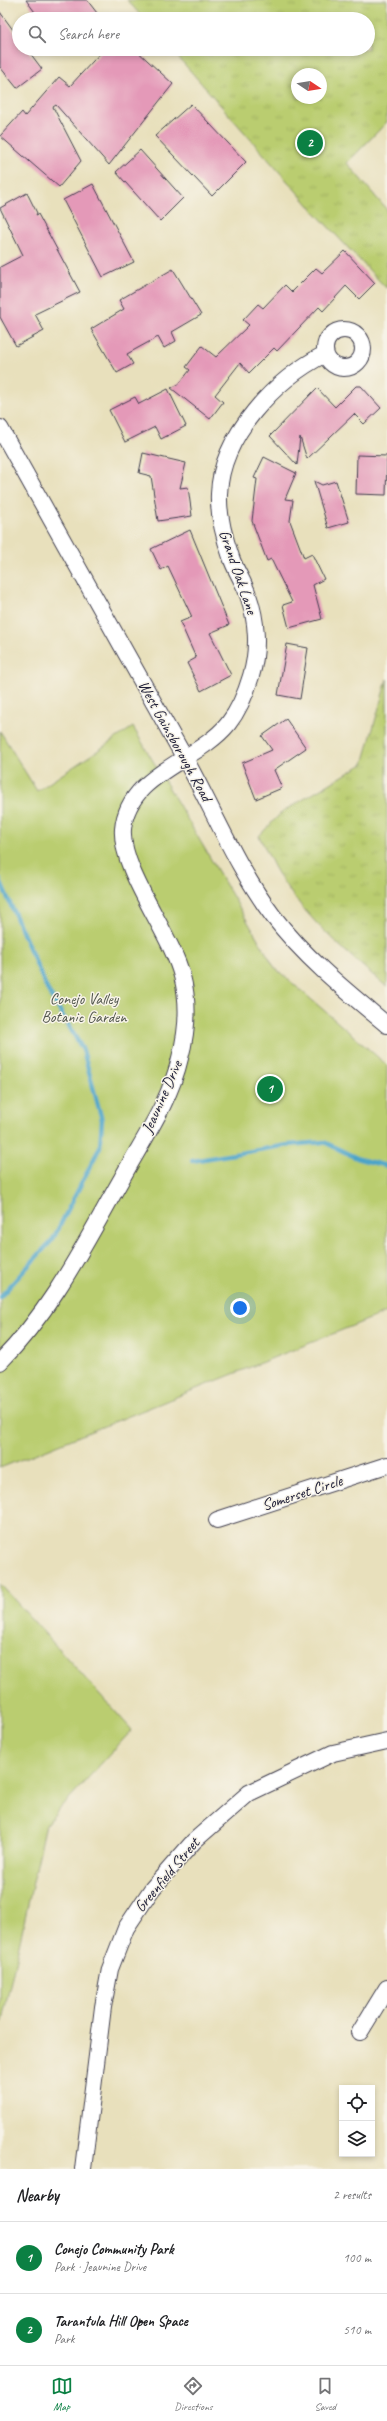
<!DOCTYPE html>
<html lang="en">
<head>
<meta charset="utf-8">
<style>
	body { margin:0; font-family:Caveat,sans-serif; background:#f2f2f2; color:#202124 }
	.controls { position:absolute; right:12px; bottom:12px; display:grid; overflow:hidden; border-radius:0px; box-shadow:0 2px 6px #0003 }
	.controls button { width:36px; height:36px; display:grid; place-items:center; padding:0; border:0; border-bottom:1px solid #e0e0e0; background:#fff; color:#202124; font:20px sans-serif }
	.compass { position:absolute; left:291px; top:68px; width:36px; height:36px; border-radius:50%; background:#fff; box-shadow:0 2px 6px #0003; rotate:102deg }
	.you { position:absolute; left:240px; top:1308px; width:14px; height:14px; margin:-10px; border:3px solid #fff; border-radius:50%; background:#1a73e8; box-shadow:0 0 0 6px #1a73e833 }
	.badge { display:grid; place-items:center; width:26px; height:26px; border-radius:50%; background:#0b8043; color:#fff; font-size:13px; font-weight:700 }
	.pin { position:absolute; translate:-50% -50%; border:2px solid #fff; box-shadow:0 1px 4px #0006 }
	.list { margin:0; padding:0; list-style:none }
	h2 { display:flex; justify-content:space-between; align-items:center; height:52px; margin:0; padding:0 16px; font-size:17px }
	h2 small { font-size:13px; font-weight:400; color:#757577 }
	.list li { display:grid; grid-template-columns:26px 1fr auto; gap:12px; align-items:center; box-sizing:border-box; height:72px; padding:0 16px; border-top:1px solid #e0e0e0 }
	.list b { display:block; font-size:15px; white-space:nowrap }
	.list p { margin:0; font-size:13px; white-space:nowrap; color:#757577 }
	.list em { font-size:13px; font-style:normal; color:#757577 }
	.icon { flex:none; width:22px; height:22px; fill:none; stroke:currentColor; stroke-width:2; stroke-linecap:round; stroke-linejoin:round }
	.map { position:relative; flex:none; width:387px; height:2169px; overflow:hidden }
	.search { position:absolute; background:#fff; box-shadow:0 2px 6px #0003; left:12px; right:12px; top:12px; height:44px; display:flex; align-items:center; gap:10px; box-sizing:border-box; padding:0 14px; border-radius:22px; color:#757577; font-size:15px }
	.sheet { height:196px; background:#fff }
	nav { display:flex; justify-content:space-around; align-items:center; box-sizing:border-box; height:56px; border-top:1px solid #e0e0e0; background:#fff; font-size:11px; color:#757577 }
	nav a { display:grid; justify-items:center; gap:2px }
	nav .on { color:#0b8043 }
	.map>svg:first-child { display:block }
	.grass { fill:url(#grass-tufts); stroke:#6e7856; fill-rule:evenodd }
	.green { fill:#bacd70; stroke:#6e7856 }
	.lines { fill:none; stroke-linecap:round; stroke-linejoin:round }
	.stream { stroke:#4ca4c9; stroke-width:4.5 }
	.building { fill:#e499b8 }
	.minor-casing { stroke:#403e4e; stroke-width:18 }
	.minor { stroke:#fff; stroke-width:16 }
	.labels { text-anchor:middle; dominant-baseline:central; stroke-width:3; stroke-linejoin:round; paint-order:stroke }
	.street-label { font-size:16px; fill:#22223b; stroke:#f7f3e8 }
	.park-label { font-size:16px; fill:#50554b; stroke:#f7f3e8 }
</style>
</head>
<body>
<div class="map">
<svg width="387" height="2169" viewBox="0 0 387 2169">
	<defs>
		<pattern id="grass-tufts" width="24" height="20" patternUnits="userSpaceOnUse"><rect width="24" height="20" fill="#bacd70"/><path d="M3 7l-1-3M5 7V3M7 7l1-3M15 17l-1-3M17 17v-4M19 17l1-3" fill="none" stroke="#a0b062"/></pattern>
	</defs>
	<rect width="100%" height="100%" fill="#f7f3e8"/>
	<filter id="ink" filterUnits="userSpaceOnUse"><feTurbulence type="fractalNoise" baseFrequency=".025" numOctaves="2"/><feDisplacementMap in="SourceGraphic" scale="8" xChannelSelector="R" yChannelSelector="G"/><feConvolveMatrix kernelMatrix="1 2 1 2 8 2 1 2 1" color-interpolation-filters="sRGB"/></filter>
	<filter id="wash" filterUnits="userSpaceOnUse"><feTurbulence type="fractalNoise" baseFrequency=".012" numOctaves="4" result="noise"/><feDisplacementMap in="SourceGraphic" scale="16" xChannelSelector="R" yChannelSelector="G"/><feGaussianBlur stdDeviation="0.9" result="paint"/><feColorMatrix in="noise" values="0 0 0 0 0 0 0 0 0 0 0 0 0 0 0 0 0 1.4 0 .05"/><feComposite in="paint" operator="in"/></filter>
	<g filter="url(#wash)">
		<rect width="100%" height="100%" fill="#e8e0bc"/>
		<g class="grass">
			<path d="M127 0H387V122L347 163 387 210V289L319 217 171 49H368V19H144ZM297 74H321V98H297Z"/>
			<path d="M387 679V987C348 954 308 921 280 877 272 864 266 849 259 836L282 812 363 764Z"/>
		</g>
		<g class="green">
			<polygon points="133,727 275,968 387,1065 387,1312 0,1468 0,731 37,791"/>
			<polygon points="0,1584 132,1730 46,1824 0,2030"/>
		</g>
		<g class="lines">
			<g class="stream">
				<polyline points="0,880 47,989 83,1050 102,1120 100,1147 53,1239 0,1297"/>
				<polyline points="192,1161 288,1145 324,1142 359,1159 387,1166"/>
			</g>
		</g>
		<g id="blocks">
			<g class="building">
				<polygon points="26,0 87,0 97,13 90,19 40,19"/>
				<polygon points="0,12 19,38 19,49 27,49 42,69 17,88 0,67"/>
				<polygon points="104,49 135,49 173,84 109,165 56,105 53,107 81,161 59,187 0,136 22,112 25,116 59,77 70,86"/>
				<polygon points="191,104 246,162 212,196 155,136"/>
				<polygon points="140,150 183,198 160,221 116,172"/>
				<polygon points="93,184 134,262 103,277 63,200"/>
				<polygon points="27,193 37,213 36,215 38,214 80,292 35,314 44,331 16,346 0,317 0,267 23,255 0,208"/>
				<polygon points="345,251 375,283 359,299 346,286 323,311 319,307 277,351 274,348 249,373 240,363 215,395 223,402 210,419 171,388 179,384 190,370 186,367 202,346 216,357 249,325 243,320 258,304 263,308 285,285 292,292 316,268 322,273"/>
				<polygon points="173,269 201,315 172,332 176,341 164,348 158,337 127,354 133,364 117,373 91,329 124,309 119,300"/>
				<polygon points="356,386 361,386 381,408 364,424 354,414 307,459 300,437 297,465 270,436 317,388 335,407"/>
				<polygon points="168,389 186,426 161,439 155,427 125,442 109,410 135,397 139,404"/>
				<polygon points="143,453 186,463 180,488 188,487 192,516 158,521 151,476 139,473"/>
				<polygon points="357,455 387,456 386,495 356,494"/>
				<polygon points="264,457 296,473 285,499 293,500 290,521 304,558 312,554 324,579 313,585 322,619 289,628 283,605 292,602 271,559 267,561 252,521 257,479 254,478"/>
				<polygon points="314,481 322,485 336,481 349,522 328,528"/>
				<polygon points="190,530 229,625 210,633 231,675 201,691 187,663 196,658 180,622 192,617 168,566 161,570 151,549"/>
				<polygon points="287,644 308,648 300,699 278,695"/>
				<polygon points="286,719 306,748 274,770 282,788 256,799 242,763 272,750 262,736"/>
			</g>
		</g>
	</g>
	<g filter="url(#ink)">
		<use href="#blocks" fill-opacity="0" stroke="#403e4e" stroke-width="1"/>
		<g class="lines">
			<defs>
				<g id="minor">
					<circle cx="344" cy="349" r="19"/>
					<path d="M0 428C61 537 122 646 183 755 213 808 236 867 273 916 305 958 346 991 387 1025"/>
					<path d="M0 1362C52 1310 85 1243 121 1180 142 1141 170 1102 180 1058 187 1032 189 1002 182 976 171 933 120 870 123 829 128 773 197 762 228 724 239 710 246 693 251 676 259 650 257 620 248 595 244 582 235 570 231 557 224 537 218 515 219 494 221 435 276 379 325 354"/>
					<polyline points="217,1520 387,1465"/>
					<polyline points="360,2032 387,1988"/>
					<polyline points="83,2169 103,2007 110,1969 126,1928 152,1889 194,1841 249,1793 333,1753 387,1741"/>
				</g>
			</defs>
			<use href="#minor" class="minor-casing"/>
			<use href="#minor" class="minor"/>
		</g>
	</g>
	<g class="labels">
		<g class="street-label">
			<text transform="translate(238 572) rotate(71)">Grand Oak Lane</text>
			<text transform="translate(175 741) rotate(61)">West Gainsborough Road</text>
			<text transform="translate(162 1097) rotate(-66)">Jeaunine Drive</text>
			<text transform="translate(302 1493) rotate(-18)">Somerset Circle</text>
			<text transform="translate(167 1875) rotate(-50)">Greenfield Street</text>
		</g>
		<g class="park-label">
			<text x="84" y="999">Conejo Valley<tspan x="84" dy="18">Botanic Garden</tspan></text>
		</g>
	</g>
</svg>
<div class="controls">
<button><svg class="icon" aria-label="locate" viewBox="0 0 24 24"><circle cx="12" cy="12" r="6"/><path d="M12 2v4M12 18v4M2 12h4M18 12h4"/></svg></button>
<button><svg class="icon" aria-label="layers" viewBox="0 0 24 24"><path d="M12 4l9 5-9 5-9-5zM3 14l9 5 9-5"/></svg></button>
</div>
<svg class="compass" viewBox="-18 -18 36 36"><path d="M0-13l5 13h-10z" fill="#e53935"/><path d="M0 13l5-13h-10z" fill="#757577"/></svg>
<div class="you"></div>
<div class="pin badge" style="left:270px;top:1089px">1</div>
<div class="pin badge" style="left:310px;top:143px">2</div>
<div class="search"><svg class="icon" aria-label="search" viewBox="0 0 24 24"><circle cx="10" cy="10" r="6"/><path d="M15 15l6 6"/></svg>Search here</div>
</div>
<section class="sheet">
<h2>Nearby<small>2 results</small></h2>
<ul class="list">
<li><span class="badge">1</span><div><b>Conejo Community Park</b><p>Park · Jeaunine Drive</p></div><em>100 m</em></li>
<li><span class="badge">2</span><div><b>Tarantula Hill Open Space</b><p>Park</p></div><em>510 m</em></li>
</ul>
</section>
<nav>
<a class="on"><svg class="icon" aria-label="map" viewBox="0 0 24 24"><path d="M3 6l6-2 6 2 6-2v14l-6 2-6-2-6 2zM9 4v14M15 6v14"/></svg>Map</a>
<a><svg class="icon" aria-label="directions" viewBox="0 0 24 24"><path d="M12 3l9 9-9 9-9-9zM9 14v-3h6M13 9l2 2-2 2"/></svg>Directions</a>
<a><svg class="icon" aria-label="saved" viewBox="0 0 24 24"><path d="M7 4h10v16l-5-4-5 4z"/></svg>Saved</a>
</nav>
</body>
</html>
